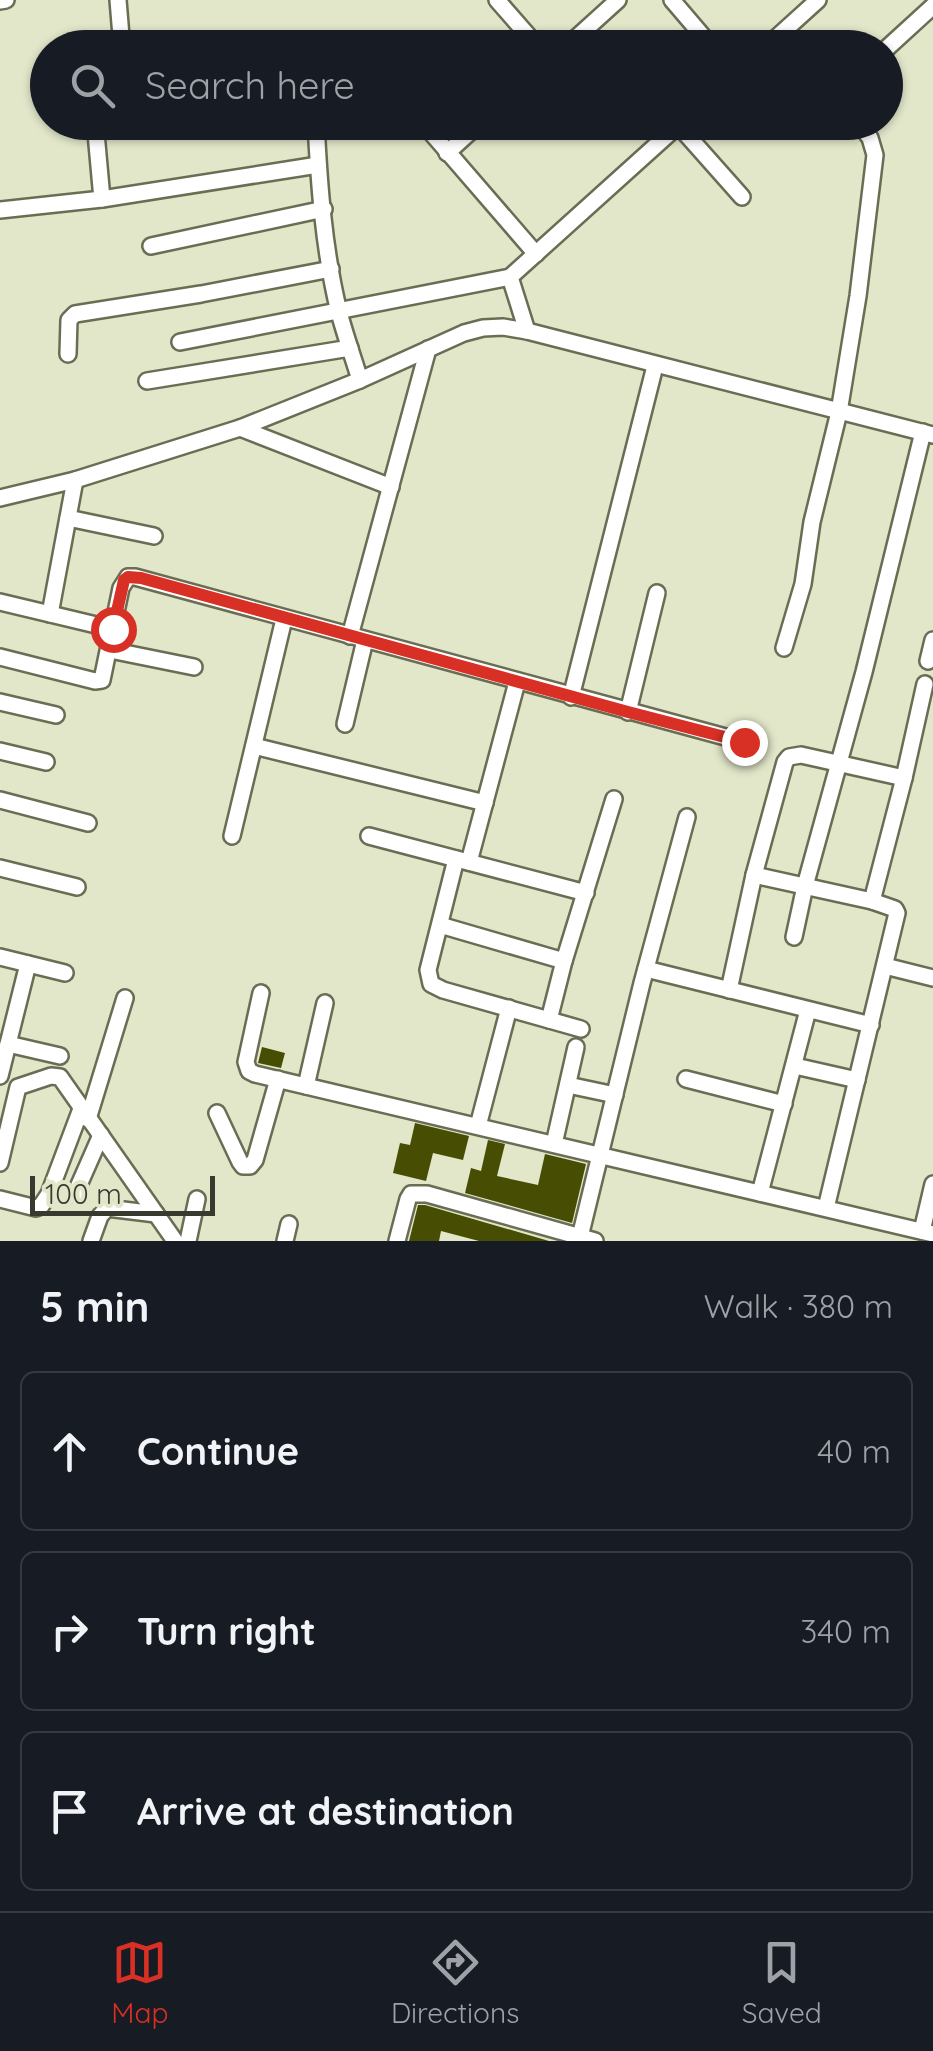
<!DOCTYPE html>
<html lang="en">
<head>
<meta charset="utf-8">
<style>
	body { margin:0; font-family:Quicksand,sans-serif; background:#20242c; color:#f1f3f6 }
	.scale { position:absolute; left:30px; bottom:25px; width:185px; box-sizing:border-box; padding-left:10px; border:5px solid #383a2f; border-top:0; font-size:28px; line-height:35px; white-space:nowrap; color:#383a2f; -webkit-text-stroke:8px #e2e7ca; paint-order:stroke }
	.stop { position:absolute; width:30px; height:30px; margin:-22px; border:8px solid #d93025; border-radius:50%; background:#fff }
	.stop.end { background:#d93025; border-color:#fff; box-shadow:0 2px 10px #0008 }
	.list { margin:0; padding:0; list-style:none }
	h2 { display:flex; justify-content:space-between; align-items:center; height:130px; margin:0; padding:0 40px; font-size:42px }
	h2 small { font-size:32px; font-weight:400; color:#9ea1a6 }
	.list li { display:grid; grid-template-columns:65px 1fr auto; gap:30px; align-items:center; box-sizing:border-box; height:160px; margin:0 20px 20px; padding:0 20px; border:2px solid #363941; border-radius:15px }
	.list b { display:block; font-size:38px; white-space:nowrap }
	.list em { font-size:32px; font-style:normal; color:#9ea1a6 }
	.icon { flex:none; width:55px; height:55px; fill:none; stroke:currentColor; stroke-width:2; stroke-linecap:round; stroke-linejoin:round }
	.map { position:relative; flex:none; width:933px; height:1241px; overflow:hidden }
	.search { position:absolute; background:#171b24; box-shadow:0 2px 8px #0004; left:30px; right:30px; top:30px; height:110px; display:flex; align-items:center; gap:25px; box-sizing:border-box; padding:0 35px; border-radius:55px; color:#9ea1a6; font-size:38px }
	.sheet { height:670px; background:#171b24 }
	nav { display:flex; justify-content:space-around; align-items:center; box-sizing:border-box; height:140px; border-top:2px solid #363941; background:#171b24; font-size:28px; color:#9ea1a6 }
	nav a { display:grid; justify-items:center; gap:5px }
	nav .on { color:#d93025 }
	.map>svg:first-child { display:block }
	.building { fill:#474d02 }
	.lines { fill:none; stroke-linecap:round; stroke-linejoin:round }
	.minor-casing { stroke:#696d54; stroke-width:20 }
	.minor { stroke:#fff; stroke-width:15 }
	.route { stroke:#d93025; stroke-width:12 }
</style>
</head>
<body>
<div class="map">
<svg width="933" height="1241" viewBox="0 0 933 1241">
	<rect width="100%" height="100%" fill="#e2e7ca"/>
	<g class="building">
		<polygon points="262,1047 285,1053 281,1068 258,1063"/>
		<polygon points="415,1123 469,1136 463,1160 433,1153 426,1181 393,1173 400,1143 410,1145"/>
		<polygon points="488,1140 505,1144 497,1176 538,1185 545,1154 586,1164 572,1223 465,1193 471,1168 481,1171"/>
		<polygon points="418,1205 425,1205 549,1241 479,1241 441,1231 439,1241 409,1241"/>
	</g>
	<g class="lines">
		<defs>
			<g id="minor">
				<polyline points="118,0 122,48"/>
				<polyline points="497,0 539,48"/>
				<polyline points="672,0 713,48"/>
				<polyline points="0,1 6,0"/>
				<polyline points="565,48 618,0"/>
				<polyline points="765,48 818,0"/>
				<polyline points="886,49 933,6"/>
				<polyline points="95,122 102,199"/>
				<path d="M316 122C319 185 324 251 339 312 345 335 353 357 360 380"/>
				<polyline points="422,122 536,254"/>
				<polyline points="679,126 742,197"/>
				<polyline points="447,153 481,122"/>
				<polyline points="0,210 102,199 318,165"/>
				<polyline points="151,246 324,209"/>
				<polyline points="510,277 527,331"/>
				<polyline points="180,342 510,277 682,122"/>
				<polyline points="68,354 69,320 75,314 201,294 331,269"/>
				<polyline points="147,381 350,348"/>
				<polyline points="240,428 391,487"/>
				<polyline points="0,498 75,480 240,428 360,380 464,333 483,328 503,327 527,331 933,435"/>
				<polyline points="68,518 154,536"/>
				<polyline points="0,602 113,629"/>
				<polyline points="50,614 75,480"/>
				<polyline points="350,636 428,349"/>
				<polyline points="784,648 803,584 812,522 839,412 858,296 875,155 870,138 858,122"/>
				<polyline points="110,650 194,667"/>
				<polyline points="0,657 95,681 102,680 121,588 128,577 135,577 744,742"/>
				<polyline points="928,661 933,640"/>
				<polyline points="571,697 655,366"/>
				<polyline points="0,702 56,715"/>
				<polyline points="628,712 657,593"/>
				<polyline points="345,724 365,640"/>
				<polyline points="254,746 485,803"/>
				<polyline points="0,751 46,762"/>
				<polyline points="0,800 88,823"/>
				<polyline points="232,836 284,619"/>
				<polyline points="369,836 586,893"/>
				<polyline points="456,859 428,970 431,984 443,990 581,1029"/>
				<polyline points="469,862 517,682"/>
				<polyline points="0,868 77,887"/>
				<polyline points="754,875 872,901 895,909 897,913 826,1208"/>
				<polyline points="872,901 904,778 925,684"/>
				<polyline points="440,925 564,961"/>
				<polyline points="794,937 805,886 864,672 923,432"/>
				<polyline points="0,957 65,973"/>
				<polyline points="885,966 933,978"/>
				<polyline points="646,969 871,1025"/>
				<polyline points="729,990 754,875 785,762 789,757 801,755 904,778"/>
				<polyline points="261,993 246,1062 249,1071 255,1074 933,1234"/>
				<polyline points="549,1020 564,961 614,799"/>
				<polyline points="8,1044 60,1056"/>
				<polyline points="795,1066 857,1080"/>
				<polyline points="0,1076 28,964"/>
				<polyline points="686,1079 784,1104"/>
				<polyline points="568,1085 615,1095"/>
				<polyline points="306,1086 325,1003"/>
				<polyline points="217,1113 240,1162 243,1166 250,1166 255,1160 278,1079"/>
				<polyline points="88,1119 125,998"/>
				<polyline points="478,1126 509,1008"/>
				<polyline points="554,1144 576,1047"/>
				<polyline points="0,1163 18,1087 51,1076 60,1077 175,1241"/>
				<polyline points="760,1193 808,1010"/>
				<polyline points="75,1194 101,1135"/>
				<polyline points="0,1199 36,1208 41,1206 49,1194 81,1109"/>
				<polyline points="922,1231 933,1184"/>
				<polyline points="91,1241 100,1216 107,1208 156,1214"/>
				<polyline points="188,1241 197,1199"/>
				<polyline points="285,1241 289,1224"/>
				<polyline points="397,1241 408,1199 411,1194 427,1194 595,1241"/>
				<polyline points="579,1241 642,983 687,817"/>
			</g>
		</defs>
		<use href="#minor" class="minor-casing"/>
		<use href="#minor" class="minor"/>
	</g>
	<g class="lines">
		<polyline class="route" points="113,629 124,580 128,577 141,578 628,712 744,742"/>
	</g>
</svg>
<div class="scale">100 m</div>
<div class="stop" style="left:113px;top:629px"></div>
<div class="stop end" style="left:744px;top:742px"></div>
<div class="search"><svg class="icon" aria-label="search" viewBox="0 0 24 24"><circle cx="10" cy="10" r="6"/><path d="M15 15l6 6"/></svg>Search here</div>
</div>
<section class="sheet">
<h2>5 min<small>Walk · 380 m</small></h2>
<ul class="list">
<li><svg class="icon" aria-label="ahead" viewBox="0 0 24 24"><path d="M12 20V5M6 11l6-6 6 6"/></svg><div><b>Continue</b></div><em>40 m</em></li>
<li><svg class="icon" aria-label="right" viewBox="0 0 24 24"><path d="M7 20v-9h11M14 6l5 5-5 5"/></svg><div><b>Turn right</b></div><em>340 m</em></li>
<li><svg class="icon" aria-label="arrive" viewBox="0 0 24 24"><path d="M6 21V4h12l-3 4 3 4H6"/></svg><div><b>Arrive at destination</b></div></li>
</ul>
</section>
<nav>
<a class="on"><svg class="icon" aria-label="map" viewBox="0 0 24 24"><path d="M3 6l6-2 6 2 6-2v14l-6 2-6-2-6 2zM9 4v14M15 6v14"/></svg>Map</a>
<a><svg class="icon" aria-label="directions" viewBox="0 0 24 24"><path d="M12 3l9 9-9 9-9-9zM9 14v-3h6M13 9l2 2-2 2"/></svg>Directions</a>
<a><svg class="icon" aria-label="saved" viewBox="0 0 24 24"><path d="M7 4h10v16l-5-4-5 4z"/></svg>Saved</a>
</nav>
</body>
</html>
